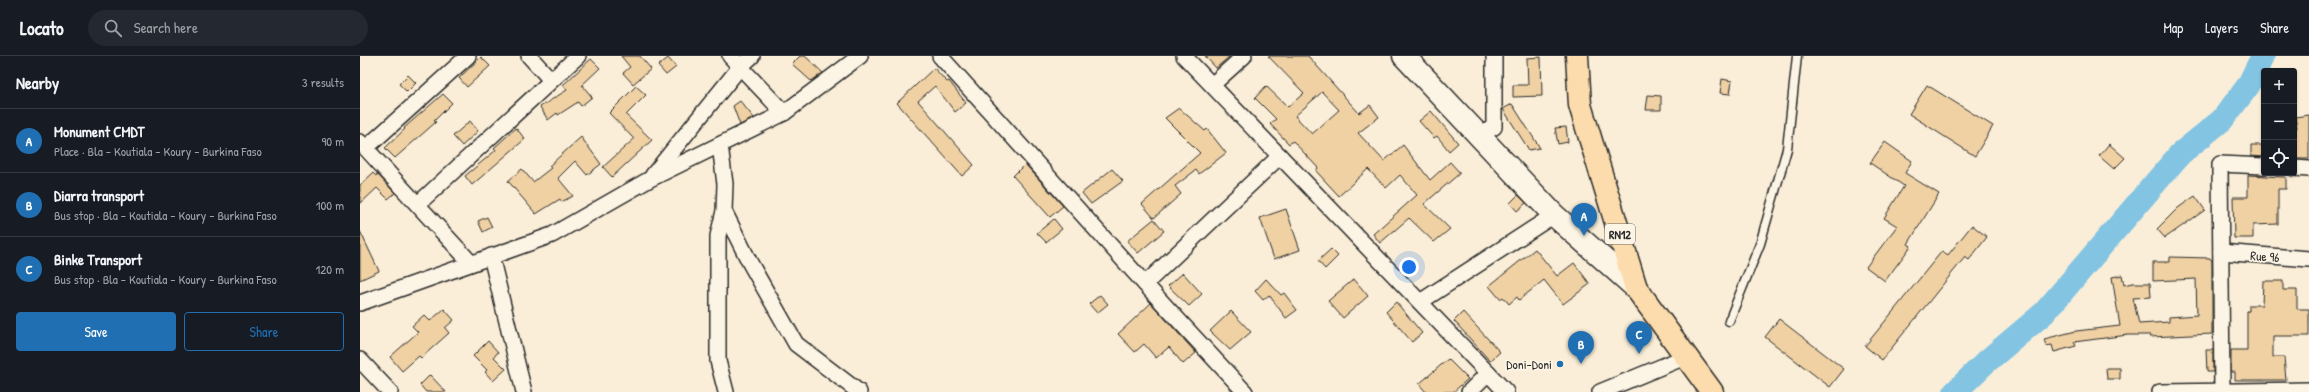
<!DOCTYPE html>
<html lang="en">
<head>
<meta charset="utf-8">
<style>
	body { margin:0; font-family:"Patrick Hand",sans-serif; background:#242831; color:#f1f3f6 }
	.controls { position:absolute; right:12px; top:12px; display:grid; overflow:hidden; border-radius:4px; box-shadow:0 1px 3px #0004 }
	.controls button { width:36px; height:36px; display:grid; place-items:center; padding:0; border:0; border-bottom:1px solid #363941; background:#171b24; color:#f1f3f6; font:20px sans-serif }
	.you { position:absolute; left:1049px; top:211px; width:14px; height:14px; margin:-10px; border:3px solid #fff; border-radius:50%; background:#1a73e8; box-shadow:0 0 0 6px #1a73e833 }
	.badge { display:grid; place-items:center; width:26px; height:26px; border-radius:50%; background:#1f6fb2; color:#fff; font-size:13px; font-weight:700 }
	.pin { position:absolute; translate:-50% -33px; filter:drop-shadow(0 1px 2px #0008) }
	.pin::after { content:''; position:absolute; top:21px; width:14px; height:12px; background:inherit; clip-path:polygon(0 0,100% 0,50% 100%) }
	.list { margin:0; padding:0; list-style:none }
	h2 { display:flex; justify-content:space-between; align-items:center; height:52px; margin:0; padding:0 16px; font-size:17px }
	h2 small { font-size:13px; font-weight:400; color:#9ea1a6 }
	.list li { display:grid; grid-template-columns:26px 1fr auto; gap:12px; align-items:center; box-sizing:border-box; height:64px; padding:0 16px; border-top:1px solid #363941 }
	.list b { display:block; font-size:15px; white-space:nowrap }
	.list p { margin:0; font-size:13px; white-space:nowrap; color:#9ea1a6 }
	.list em { font-size:13px; font-style:normal; color:#9ea1a6 }
	.actions { display:flex; gap:8px; padding:12px 16px }
	.actions a { flex:1; padding:9px 0; border:1px solid #1f6fb2; border-radius:4px; text-align:center; font-size:14px; color:#1f6fb2 }
	.actions .main { background:#1f6fb2; color:#fff }
	.icon { flex:none; width:22px; height:22px; fill:none; stroke:currentColor; stroke-width:2; stroke-linecap:round; stroke-linejoin:round }
	.map { position:relative; flex:none; width:1949px; height:336px; overflow:hidden }
	header { display:flex; align-items:center; gap:24px; box-sizing:border-box; height:56px; padding:0 20px; background:#171b24; border-bottom:1px solid #363941 }
	header strong { font-size:19px }
	nav { display:flex; gap:22px; margin-inline-start:auto; font-size:14px }
	.search { width:280px; height:36px; background:#242831; display:flex; align-items:center; gap:10px; box-sizing:border-box; padding:0 14px; border-radius:22px; color:#9ea1a6; font-size:15px }
	main { display:flex }
	aside { flex:1; background:#171b24 }
	.map>svg:first-child { display:block }
	.lines { fill:none; stroke-linecap:round; stroke-linejoin:round }
	.river { stroke:#82c4e2; stroke-width:24 }
	.building { fill:#f0d1a3; stroke:#2b2b2b; fill-rule:evenodd }
	.lane-casing { stroke:#2b2b2b; stroke-width:11 }
	.street-casing { stroke:#2b2b2b; stroke-width:18 }
	.secondary-casing { stroke:#2b2b2b; stroke-width:25 }
	.primary-casing { stroke:#2b2b2b; stroke-width:25 }
	.lane { stroke:#fcf5e5; stroke-width:8 }
	.street { stroke:#fcf5e5; stroke-width:15 }
	.secondary { stroke:#fcf5e5; stroke-width:22 }
	.primary { stroke:#fcdcac; stroke-width:22 }
	.poi-dot { fill:#1f6fb2; stroke:#fcf5e5; stroke-width:1.5 }
	.labels { text-anchor:middle; dominant-baseline:central; stroke-width:3.5; stroke-linejoin:round; paint-order:stroke }
	.shield { fill:#fcf5e5; stroke:#6a6863; stroke-width:1 }
	.shield-label { font-size:12px; font-weight:bold; fill:#2b2b2b }
	.street-label { font-size:13px; fill:#2b2b2b; stroke:#fcf5e5 }
	.poi-label { font-size:13px; fill:#2b2b2b; stroke:#fcf5e5; text-anchor:end }
</style>
</head>
<body>
<header>
<strong>Locato</strong>
<div class="search"><svg class="icon" aria-label="search" viewBox="0 0 24 24"><circle cx="10" cy="10" r="6"/><path d="M15 15l6 6"/></svg>Search here</div>
<nav><a>Map</a><a>Layers</a><a>Share</a></nav>
</header>
<main>
<aside>
<h2>Nearby<small>3 results</small></h2>
<ul class="list">
<li><span class="badge">A</span><div><b>Monument CMDT</b><p>Place · Bla - Koutiala - Koury - Burkina Faso</p></div><em>90 m</em></li>
<li><span class="badge">B</span><div><b>Diarra transport</b><p>Bus stop · Bla - Koutiala - Koury - Burkina Faso</p></div><em>100 m</em></li>
<li><span class="badge">C</span><div><b>Binke Transport</b><p>Bus stop · Bla - Koutiala - Koury - Burkina Faso</p></div><em>120 m</em></li>
</ul>
<div class="actions"><a class="main">Save</a><a>Share</a></div>
</aside>
<div class="map">
<svg width="1949" height="336" viewBox="0 0 1949 336">
	<rect width="100%" height="100%" fill="#faeed8"/>
	<filter id="ink" filterUnits="userSpaceOnUse"><feTurbulence type="fractalNoise" baseFrequency=".025" numOctaves="2"/><feDisplacementMap in="SourceGraphic" scale="8" xChannelSelector="R" yChannelSelector="G"/><feConvolveMatrix kernelMatrix="1 2 1 2 8 2 1 2 1" color-interpolation-filters="sRGB"/></filter>
	<g filter="url(#ink)">
		<g class="lines">
			<polyline class="river" points="1595,336 1626,306 1684,257 1820,98 1862,64 1888,30 1903,0"/>
		</g>
		<g class="building">
			<polygon points="261,0 280,0 291,13 273,28 263,17 270,11"/>
			<polygon points="440,0 445,0 463,17 451,25 432,8"/>
			<polygon points="845,0 870,0 856,12"/>
			<path d="M908 0H948L999 57 1010 49 1019 61 998 77 1024 105 1043 89 1070 124 1090 106 1100 117 1064 148 1090 173 1074 186 1049 162 1020 187 1013 178 1057 139 1040 119 1026 132 1008 113 979 140 956 115 958 112 933 85 929 88 910 68 916 63 895 42 906 30 928 51 944 37ZM962 36 979 54 952 78 935 60Z"/>
			<polygon points="121,1 130,10 107,31 99,22"/>
			<polygon points="1181,1 1182,40 1153,41 1153,29 1168,29 1167,2"/>
			<polygon points="308,2 316,11 306,19 298,10"/>
			<polygon points="231,3 240,12 222,29 232,41 221,50 218,46 198,59 197,57 188,64 180,51 207,34 203,29"/>
			<polygon points="574,12 587,26 589,25 606,47 595,56 575,30 558,45 614,109 602,120 537,47"/>
			<polygon points="48,19 56,27 47,36 39,28"/>
			<polygon points="1362,23 1372,25 1370,38 1360,37"/>
			<polygon points="1567,29 1633,70 1615,100 1549,58"/>
			<polygon points="276,30 286,39 266,59 292,84 252,121 243,111 274,83 249,57"/>
			<polygon points="83,38 92,47 74,65 76,66 35,102 25,92 45,73 44,72"/>
			<polygon points="1288,39 1301,40 1301,54 1286,54"/>
			<polygon points="380,45 394,62 380,69 373,50"/>
			<polygon points="1152,48 1180,92 1169,94 1143,53"/>
			<polygon points="819,52 845,75 847,73 866,97 839,118 836,114 815,130 821,138 794,162 782,148 840,97 805,62"/>
			<polygon points="1071,55 1098,87 1089,95 1077,80 1074,82 1059,65"/>
			<polygon points="1949,59 1949,103 1934,103 1934,72 1937,72 1935,61"/>
			<polygon points="110,65 118,75 102,90 93,80"/>
			<polygon points="1206,71 1208,86 1198,88 1195,72"/>
			<polygon points="156,72 165,83 112,129 105,120 136,94 134,92"/>
			<polygon points="221,81 241,108 227,119 215,105 198,122 213,140 201,146 200,143 176,158 148,125 162,113 173,126 191,112 189,110"/>
			<polygon points="1525,86 1552,105 1545,117 1579,138 1548,188 1551,190 1525,225 1506,211 1537,170 1524,162 1544,130 1510,107"/>
			<polygon points="1749,88 1765,102 1754,113 1739,100"/>
			<polygon points="1891,89 1904,89 1904,101 1891,100"/>
			<polygon points="665,108 703,150 690,161 653,120"/>
			<polygon points="752,113 763,125 731,148 722,137"/>
			<polygon points="13,117 16,120 17,118 35,137 28,143 17,132 0,148 0,129"/>
			<polygon points="1888,119 1926,121 1926,133 1918,133 1918,168 1893,169 1893,182 1874,182 1873,141 1888,141"/>
			<polygon points="1158,139 1166,147 1157,155 1150,147"/>
			<polygon points="1835,140 1845,154 1805,182 1797,173 1818,152"/>
			<polygon points="926,153 940,194 914,203 900,162"/>
			<polygon points="127,161 132,171 123,176 118,165"/>
			<polygon points="694,163 702,173 686,186 677,177"/>
			<polygon points="794,163 804,175 778,197 767,185"/>
			<polygon points="1612,169 1627,181 1609,204 1605,201 1522,304 1505,290 1582,195 1588,199"/>
			<polygon points="0,175 19,215 0,224"/>
			<polygon points="971,193 978,200 965,213 958,205"/>
			<polygon points="1175,193 1197,220 1214,207 1230,228 1203,248 1184,224 1159,244 1157,241 1149,248 1143,241 1140,243 1129,230"/>
			<polygon points="1810,201 1850,202 1852,205 1852,278 1790,281 1790,279 1768,279 1714,286 1716,290 1694,296 1692,289 1686,290 1684,283 1716,275 1760,270 1752,221 1762,219 1764,229 1772,227 1790,227 1791,241 1773,242 1779,268 1809,266 1809,261 1837,259 1836,223 1793,225 1793,206 1810,206"/>
			<polygon points="823,217 842,238 829,250 808,230"/>
			<polygon points="906,223 921,239 924,237 937,254 926,262 909,239 903,244 895,235"/>
			<polygon points="994,223 1008,240 983,262 968,245"/>
			<polygon points="1903,225 1923,225 1923,234 1937,234 1937,253 1949,253 1949,280 1913,280 1913,301 1924,301 1926,324 1875,324 1875,316 1871,316 1871,294 1887,294 1887,255 1889,255 1889,249 1902,249"/>
			<polygon points="740,239 748,248 737,257 729,248"/>
			<polygon points="1036,246 1062,277 1052,286 1026,256"/>
			<polygon points="791,247 836,297 823,308 809,291 796,302 784,288 775,296 758,278"/>
			<polygon points="84,253 94,264 85,272 89,277 61,302 59,300 42,315 30,301 58,276 52,270 64,259 70,265"/>
			<polygon points="871,255 891,276 870,294 850,275"/>
			<polygon points="1103,256 1140,296 1130,305 1094,265"/>
			<polygon points="1419,263 1484,313 1470,331 1405,281"/>
			<polygon points="128,285 138,296 134,301 146,313 133,325 125,316 127,314 113,300"/>
			<polygon points="1846,294 1853,294 1853,316 1847,316"/>
			<polygon points="1088,303 1108,323 1093,336 1066,336 1059,328"/>
			<polygon points="1746,312 1760,312 1760,323 1747,323"/>
			<polygon points="70,319 86,336 66,336 60,329"/>
		</g>
		<g class="lines">
			<defs>
				<polyline id="lane" points="1369,265 1400,188 1427,93 1437,0"/>
				<g id="street">
					<polyline points="169,0 191,24"/>
					<polyline points="370,0 424,57"/>
					<polyline points="580,0 785,228 885,336"/>
					<polyline points="824,0 1146,336"/>
					<polyline points="852,29 884,0"/>
					<polyline points="1119,80 1134,71 1134,0"/>
					<polyline points="0,86 111,207"/>
					<polyline points="360,89 365,128 364,155 358,180 358,305 366,336"/>
					<polyline points="6,92 108,0"/>
					<polyline points="1934,112 1949,113"/>
					<polyline points="293,119 380,11 392,0"/>
					<polyline points="58,148 218,0"/>
					<polyline points="364,155 390,207 436,288 499,336"/>
					<polyline points="1861,196 1949,203"/>
					<polyline points="131,200 164,336"/>
					<polyline points="785,228 920,100"/>
					<polyline points="1060,246 1194,159"/>
					<polyline points="0,247 192,179 290,123 424,57 500,0"/>
					<polyline points="0,304 30,336"/>
					<polyline points="1109,336 1128,317"/>
					<polyline points="1240,336 1325,301"/>
					<polyline points="1800,336 1949,334"/>
					<polyline points="1862,336 1860,108 1904,110"/>
				</g>
				<polyline id="secondary" points="1044,0 1194,159 1276,232"/>
				<polyline id="primary" points="1217,0 1220,49 1276,232 1352,336"/>
			</defs>
			<use href="#lane" class="lane-casing"/>
			<use href="#street" class="street-casing"/>
			<use href="#secondary" class="secondary-casing"/>
			<use href="#primary" class="primary-casing"/>
			<use href="#lane" class="lane"/>
			<use href="#street" class="street"/>
			<use href="#secondary" class="secondary"/>
			<use href="#primary" class="primary"/>
		</g>
	</g>
	<circle class="poi-dot" cx="1200" cy="308" r="4"/>
	<g class="labels">
		<rect class="shield" x="1245" y="168" width="30" height="20" rx="3"/>
		<g class="shield-label">
			<text x="1260" y="178">RN12</text>
		</g>
		<g class="street-label">
			<text transform="translate(1905 200) rotate(4)">Rue 96</text>
		</g>
		<g class="poi-label">
			<text x="1192" y="308">Doni-Doni</text>
		</g>
	</g>
</svg>
<div class="controls">
<button>+</button>
<button>−</button>
<button><svg class="icon" aria-label="locate" viewBox="0 0 24 24"><circle cx="12" cy="12" r="6"/><path d="M12 2v4M12 18v4M2 12h4M18 12h4"/></svg></button>
</div>
<div class="you"></div>
<div class="pin badge" style="left:1224px;top:180px">A</div>
<div class="pin badge" style="left:1221px;top:308px">B</div>
<div class="pin badge" style="left:1279px;top:298px">C</div>
</div>
</main>
</body>
</html>
